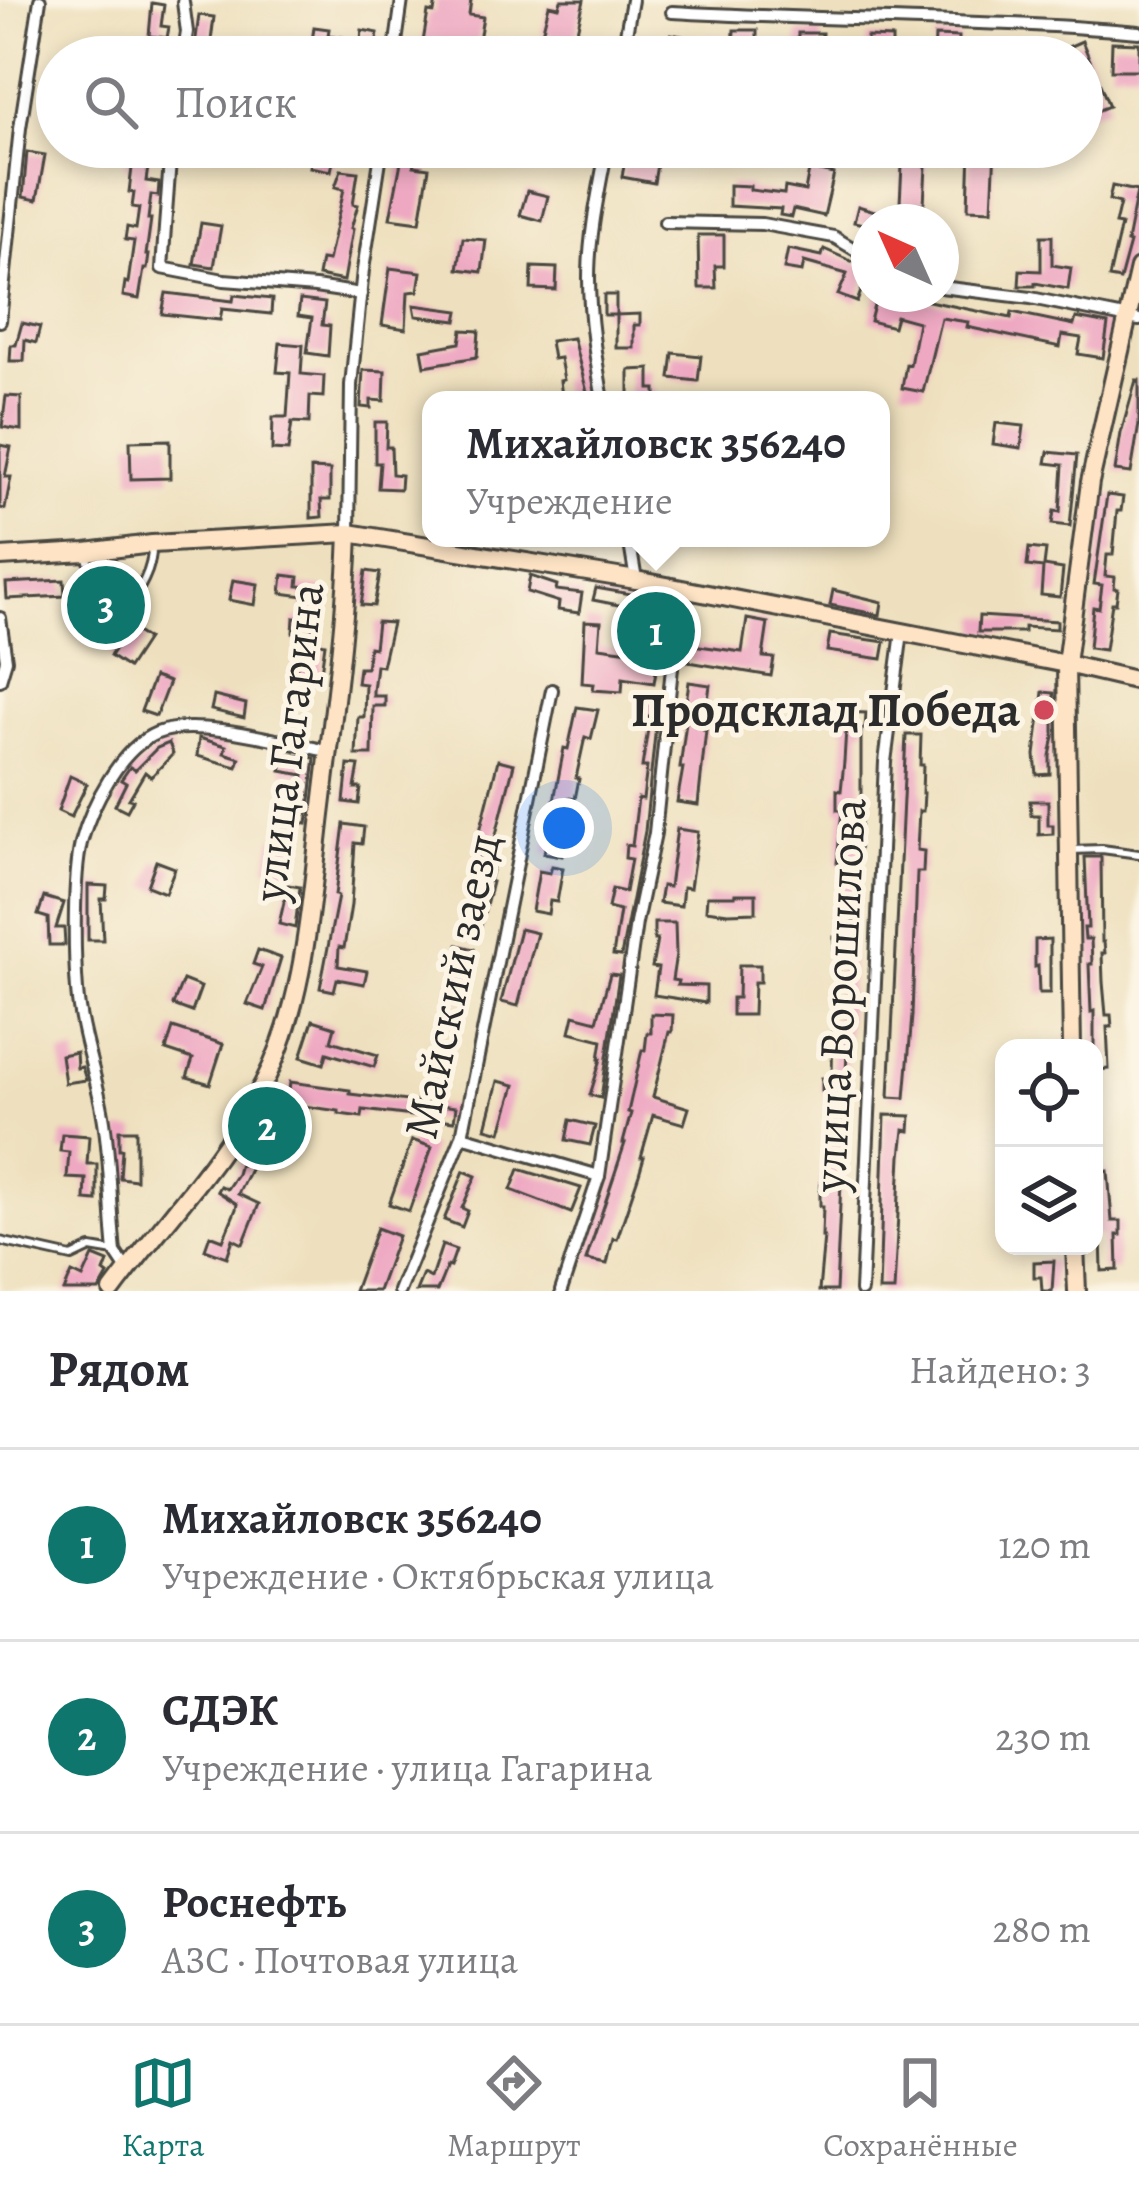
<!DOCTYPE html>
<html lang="ru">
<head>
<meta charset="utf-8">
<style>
	body { margin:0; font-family:Alegreya,serif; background:#f7f7f7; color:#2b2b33 }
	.controls { position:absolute; right:36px; bottom:36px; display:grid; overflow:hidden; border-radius:24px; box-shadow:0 6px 18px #0003 }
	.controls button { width:108px; height:108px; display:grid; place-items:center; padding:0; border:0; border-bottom:3px solid #e1e1e2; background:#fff; color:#2b2b33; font:60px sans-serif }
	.compass { position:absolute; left:851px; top:204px; width:108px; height:108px; border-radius:50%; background:#fff; box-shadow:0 6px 18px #0003; rotate:315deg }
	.you { position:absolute; left:564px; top:828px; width:42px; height:42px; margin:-30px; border:9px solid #fff; border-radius:50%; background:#1a73e8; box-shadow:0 0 0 18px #1a73e833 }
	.badge { display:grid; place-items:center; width:78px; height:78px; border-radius:50%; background:#0f766e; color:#fff; font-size:39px; font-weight:700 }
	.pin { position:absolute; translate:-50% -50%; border:6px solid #fff; box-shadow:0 3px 12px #0006 }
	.popup { position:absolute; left:422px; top:391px; width:468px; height:156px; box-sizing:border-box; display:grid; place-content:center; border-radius:24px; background:#fff; filter:drop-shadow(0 3px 9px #0005); font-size:39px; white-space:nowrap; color:#7c7c81 }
	.popup b { font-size:45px; color:#2b2b33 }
	.popup::after { content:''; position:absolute; left:50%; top:100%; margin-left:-24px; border:24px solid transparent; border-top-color:#fff }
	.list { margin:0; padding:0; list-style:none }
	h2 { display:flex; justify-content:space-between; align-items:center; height:156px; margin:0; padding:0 48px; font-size:51px }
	h2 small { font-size:39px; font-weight:400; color:#7c7c81 }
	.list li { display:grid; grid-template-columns:78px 1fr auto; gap:36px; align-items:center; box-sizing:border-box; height:192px; padding:0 48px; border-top:3px solid #e1e1e2 }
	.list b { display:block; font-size:45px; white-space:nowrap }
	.list p { margin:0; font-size:39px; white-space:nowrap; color:#7c7c81 }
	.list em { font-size:39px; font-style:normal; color:#7c7c81 }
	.icon { flex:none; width:66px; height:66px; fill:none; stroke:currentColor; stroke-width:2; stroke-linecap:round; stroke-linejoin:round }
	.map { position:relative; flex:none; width:1139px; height:1291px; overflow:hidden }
	.search { position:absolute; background:#fff; box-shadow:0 6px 18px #0003; left:36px; right:36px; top:36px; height:132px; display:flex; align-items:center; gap:30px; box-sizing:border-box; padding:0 42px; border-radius:66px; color:#7c7c81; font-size:45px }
	.sheet { height:732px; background:#fff }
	nav { display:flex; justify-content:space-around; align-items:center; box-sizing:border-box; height:168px; border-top:3px solid #e1e1e2; background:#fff; font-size:33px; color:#7c7c81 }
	nav a { display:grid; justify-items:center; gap:6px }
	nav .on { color:#0f766e }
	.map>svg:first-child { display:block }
	.building { fill:#eea8c2 }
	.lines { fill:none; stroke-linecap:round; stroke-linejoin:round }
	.service-casing { stroke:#484641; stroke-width:12 }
	.minor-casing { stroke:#484641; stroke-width:16 }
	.secondary-casing { stroke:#484641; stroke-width:22 }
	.service { stroke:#fff; stroke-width:6 }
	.minor { stroke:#fff; stroke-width:10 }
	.secondary { stroke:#fee4c5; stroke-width:16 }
	.poi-dot { fill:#d1495b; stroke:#fcf5e5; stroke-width:4.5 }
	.labels { text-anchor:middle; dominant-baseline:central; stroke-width:10; stroke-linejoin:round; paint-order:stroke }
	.poi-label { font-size:48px; font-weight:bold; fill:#2b2b2b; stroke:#fcf5e5; text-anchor:end }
	.street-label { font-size:48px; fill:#2b2b2b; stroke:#fcf5e5 }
</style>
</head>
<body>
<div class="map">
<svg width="1139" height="1291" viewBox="0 0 1139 1291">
	<rect width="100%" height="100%" fill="#fcf5e5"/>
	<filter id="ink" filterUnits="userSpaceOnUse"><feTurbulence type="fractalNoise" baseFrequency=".00833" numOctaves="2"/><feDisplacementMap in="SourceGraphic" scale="24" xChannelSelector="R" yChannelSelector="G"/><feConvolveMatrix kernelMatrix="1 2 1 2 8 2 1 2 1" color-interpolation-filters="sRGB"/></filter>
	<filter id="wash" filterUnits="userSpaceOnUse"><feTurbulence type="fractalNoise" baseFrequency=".004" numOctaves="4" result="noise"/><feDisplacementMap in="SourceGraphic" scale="48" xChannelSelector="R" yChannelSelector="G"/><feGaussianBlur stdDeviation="2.7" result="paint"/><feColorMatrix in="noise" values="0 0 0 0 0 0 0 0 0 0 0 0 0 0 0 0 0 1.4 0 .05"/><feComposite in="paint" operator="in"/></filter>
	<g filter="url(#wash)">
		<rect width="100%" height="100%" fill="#eee0be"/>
		<g id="blocks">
			<g class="building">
				<polygon points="436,0 471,0 469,15 483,17 478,46 464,44 462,57 428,57 431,43 423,42 428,12 434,13"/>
				<polygon points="561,0 584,0 571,57 548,57 553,36 542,33 549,5 559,7"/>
				<polygon points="152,3 164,5 161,26 169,27 167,38 149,36"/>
				<polygon points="199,15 214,17 211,41 224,42 221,57 194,54"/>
				<polygon points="314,27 329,29 328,35 361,40 362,30 378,33 374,57 310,56"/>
				<polygon points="734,30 757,30 757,57 733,57"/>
				<polygon points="798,33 822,33 821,57 797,57"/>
				<polygon points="671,34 697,39 694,57 667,57"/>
				<polygon points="935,36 959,37 958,57 934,57"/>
				<polygon points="867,37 892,38 892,57 867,57"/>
				<polygon points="1082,41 1109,106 1087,115 1082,103 1082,57 1045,57"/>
				<polygon points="1112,42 1139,43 1139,70 1111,70"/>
				<polygon points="128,147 151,147 146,181 159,183 158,196 151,195 148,219 151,219 146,255 149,255 147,269 144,269 139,299 123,296 125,282 128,283 134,241 125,240 127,227 136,229 139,208 132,207 134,193 129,192 132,168 125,167"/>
				<polygon points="314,147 336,147 331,171 310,167"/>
				<polygon points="401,147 417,147 414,166 429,168 420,222 390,218 402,157"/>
				<polygon points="627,147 648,147 645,162 657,164 654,183 622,177"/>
				<polygon points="756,147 819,147 819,171 834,174 824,216 793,209 791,217 780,215 781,209 729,206 729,185 750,186 750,190 784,194 785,187 805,191 811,160 756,160"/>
				<polygon points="903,147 927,147 924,204 900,203"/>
				<polygon points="970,147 995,147 992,210 968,209"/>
				<polygon points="27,152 45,155 37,200 23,197"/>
				<polygon points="341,170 358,172 353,204 358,205 351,228 353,229 344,281 318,276 321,260 328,261 344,189 335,187"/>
				<polygon points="1112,186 1137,191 1127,242 1130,243 1120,280 1109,278 1121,225 1115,224 1120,203 1109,200"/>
				<polygon points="527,191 548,196 542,221 520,215"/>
				<polygon points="858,206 902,219 902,222 869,222 869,225 854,222"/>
				<polygon points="201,223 221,226 214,267 194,264"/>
				<polygon points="698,235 724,235 724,266 715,266 716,288 699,288"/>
				<polygon points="1041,236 1052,236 1052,265 1071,268 1068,289 1035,283 1035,286 1019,286 1020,270 1041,271"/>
				<polygon points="463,238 486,240 482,272 458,269"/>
				<polygon points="788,249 822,256 824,249 869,269 857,302 838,295 847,274 804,262 802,272 784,269"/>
				<polygon points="532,267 557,268 556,290 531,289"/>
				<polygon points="390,268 421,272 418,291 408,292 406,329 382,325"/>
				<polygon points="166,293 233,301 234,295 272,299 271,314 222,309 220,320 162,314"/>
				<polygon points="877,294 920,294 919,299 1011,318 1012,312 1074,325 1076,318 1108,324 1103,358 1078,354 1081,338 1062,335 1060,347 967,327 968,322 941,318 923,392 902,388 906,364 910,365 918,322 896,316 893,327 870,321"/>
				<polygon points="604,295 616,295 616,315 640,314 640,325 634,325 634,348 616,348 616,315 604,315"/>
				<polygon points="300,300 325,303 322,325 330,326 328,356 307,353 312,318 298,316"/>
				<polygon points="414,305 459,311 457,321 416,316"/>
				<polygon points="22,323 40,327 36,343 25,340 24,361 10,361 11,345 16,345"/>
				<polygon points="462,330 479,331 477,357 425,366 422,350 460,343"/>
				<polygon points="573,338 587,392 562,396 560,381 564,380 560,358 553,359 550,341"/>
				<polygon points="280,343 303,345 301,374 324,376 323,397 310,396 309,423 292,422 288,451 272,450 273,417 287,417 290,373 277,372"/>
				<polygon points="673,353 701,356 698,381 670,378"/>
				<polygon points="650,369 650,389 656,389 656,400 629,400 629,370"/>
				<polygon points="363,370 385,371 384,401 371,400 371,408 361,407"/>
				<polygon points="1136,380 1139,380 1139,424 1131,473 1115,471 1121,433"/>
				<polygon points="6,396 21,397 21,430 2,427"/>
				<polygon points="375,422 387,422 386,447 391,447 392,474 401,475 400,489 378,488 380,463 375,463"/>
				<polygon points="996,423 1024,426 1021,448 993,444"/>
				<polygon points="170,440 170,478 131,479 130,441"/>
				<polygon points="0,445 11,447 5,477 11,477 5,509 0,508"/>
				<polygon points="1048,452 1077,455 1070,526 1052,524 1054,511 1060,512 1063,465 1046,463"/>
				<polygon points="311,469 330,470 330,500 321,500 322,517 311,518"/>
				<polygon points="1107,495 1123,497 1121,511 1117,511 1113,555 1107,555 1105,576 1115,577 1114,588 1118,589 1116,603 1112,603 1105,650 1089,648 1093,607 1099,608 1102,585 1094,584"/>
				<polygon points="1029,548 1046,550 1044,566 1063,569 1060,597 1041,595 1043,568 1027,566"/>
				<polygon points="366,571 380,573 374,606 361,605"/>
				<polygon points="283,575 299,577 298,586 323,588 321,611 313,610 312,633 293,632 294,618 303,619 304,596 281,593"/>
				<polygon points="530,576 557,585 556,590 582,593 579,613 558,610 559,602 527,592"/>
				<polygon points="64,580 65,596 7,599 6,583"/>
				<polygon points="233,580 258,584 255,605 229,600"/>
				<polygon points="596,588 630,594 629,600 662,601 659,652 654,683 623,678 622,692 593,690 594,684 582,683 585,621 601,622 599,647 637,652 639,609 593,600"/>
				<polygon points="833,590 882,602 880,615 830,605"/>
				<polygon points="979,616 1057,621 1057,629 1024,627 1024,632 978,632"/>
				<polygon points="747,619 768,623 763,657 774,658 771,676 689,662 692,645 742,652"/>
				<polygon points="377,622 392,623 382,666 376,665 373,691 373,696 385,696 385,706 373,706 372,755 356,755 358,717 364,717 365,684 357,683 359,668 366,668 369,647 374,648"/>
				<polygon points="129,627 147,639 128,668 110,656"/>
				<polygon points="830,634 885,642 882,659 827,651"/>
				<polygon points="310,641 325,644 320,679 296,677 297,664 305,665"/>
				<polygon points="154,677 169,682 156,716 141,711"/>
				<polygon points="689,682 710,685 704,730 706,730 698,805 677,802 683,768 680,768 686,722 683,722"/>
				<polygon points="1043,692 1054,693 1054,737 1050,756 1050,774 1037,775 1035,755"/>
				<polygon points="647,695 659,696 645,831 621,956 613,955 620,911 608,908 612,889 625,892 631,859 625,858 626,845 632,846 638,798 643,799 647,767 642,767 650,716 645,716"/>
				<polygon points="214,696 246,704 244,718 211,710"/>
				<polygon points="577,707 598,710 591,739 585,737 576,778 579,779 575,799 569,798 561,838 565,838 562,856 544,853 564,748 568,749"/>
				<polygon points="842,712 866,713 865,729 861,729 861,820 855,921 853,921 836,1291 819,1291 824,1237 822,1237 823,1206 820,1206 820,1191 826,1121 826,1091 822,1091 822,1078 832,1078 833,1020 836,1020 840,957 834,957 834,937 839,937 841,892 841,863 837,863 842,810 837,810 837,790 841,791 844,762 846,728 842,728"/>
				<polygon points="906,735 921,735 920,765 923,765 922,793 924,793 923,811 919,811 917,850 924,851 923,872 917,872 912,1016 905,1098 889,1097"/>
				<polygon points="199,738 226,746 224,753 240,758 237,767 197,756"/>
				<polygon points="169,743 173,754 151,777 145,772 129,799 133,800 127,811 115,805 126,783 121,780 130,767 135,770 157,748"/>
				<polygon points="285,754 315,758 307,824 299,823 304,775 281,771"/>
				<polygon points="498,760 514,764 491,854 496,856 489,881 492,882 480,930 463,926 477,870 474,869 481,844 477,843"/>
				<polygon points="348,765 359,766 355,788 361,788 359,804 344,802"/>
				<polygon points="70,776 87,784 71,817 58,811"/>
				<polygon points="1030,801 1048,801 1048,825 1053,825 1053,834 1039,835 1039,815 1031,815"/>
				<polygon points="344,824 364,827 362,844 355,843 351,905 344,948 339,947 338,966 367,971 364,984 337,979 334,991 320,988 338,896 335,895"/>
				<polygon points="677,829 698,832 690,888 683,887 681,906 659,903 662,886 669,887"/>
				<polygon points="273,836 296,842 288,872 266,866"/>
				<polygon points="1085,857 1101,857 1102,942 1104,942 1105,953 1102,953 1103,982 1106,1015 1111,1015 1112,1027 1107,1027 1109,1069 1094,1070 1094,1011 1091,1012 1089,964 1092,964 1091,939 1085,939 1084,928 1088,928"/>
				<polygon points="156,861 175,868 165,893 147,886"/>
				<polygon points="552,866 563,868 557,902 550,901 548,914 532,911 539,871 550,873"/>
				<polygon points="88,885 107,886 106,899 101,899 103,940 88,940"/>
				<polygon points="288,885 300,887 295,928 279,924"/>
				<polygon points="735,894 756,894 756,912 728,913 706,910 707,896 735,896"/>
				<polygon points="44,897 64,903 56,928 64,928 65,945 49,945 48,918 38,915"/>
				<polygon points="654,923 675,923 676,954 672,980 678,981 677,985 706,986 706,1003 654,995 658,968 652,967 657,940 654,940"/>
				<polygon points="520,929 537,933 518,1006 501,1002"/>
				<polygon points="1050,939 1050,993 1039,993 1038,966 1035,967 1035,940"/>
				<polygon points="458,945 474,949 465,999 448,995 456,963 453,962"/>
				<polygon points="258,950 281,958 265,1010 247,1004 262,967 253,964"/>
				<polygon points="739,965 760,965 760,982 754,982 753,1015 732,1015 732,998 738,998"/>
				<polygon points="610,974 619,975 601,1098 590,1095 601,1059 599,1059 602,1040 570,1032 574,1015 597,1021"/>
				<polygon points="183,980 201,987 192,1012 173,1005"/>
				<polygon points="651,1014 673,1015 672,1032 669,1032 653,1097 689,1108 684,1124 653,1115 641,1157 644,1157 639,1174 617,1239 613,1238 607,1264 586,1260 625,1143 623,1143 631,1113 628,1112 642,1050 645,1050 647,1033 651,1033"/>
				<polygon points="313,1020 335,1027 331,1041 378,1055 374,1067 327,1053 324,1064 301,1057"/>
				<polygon points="173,1028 223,1044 210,1084 187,1077 193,1059 166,1050"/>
				<polygon points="76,1052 77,1068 82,1067 86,1080 65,1083 61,1055"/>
				<polygon points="498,1081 515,1085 501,1132 486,1128"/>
				<polygon points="290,1082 350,1090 350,1094 456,1107 454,1121 363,1110 362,1117 339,1114 339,1111 296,1105 282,1130 269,1123 276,1110 286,1116"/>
				<polygon points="885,1115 911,1116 910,1131 904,1130 901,1156 894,1291 879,1291"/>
				<polygon points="570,1120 595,1126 590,1145 566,1140"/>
				<polygon points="119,1130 136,1130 136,1180 120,1178 122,1149 119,1149"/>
				<polygon points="62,1134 89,1136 87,1164 97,1164 97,1201 85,1200 86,1179 67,1178 69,1152 60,1151"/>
				<polygon points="1094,1137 1102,1137 1103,1172 1108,1171 1112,1221 1121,1221 1121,1235 1117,1235 1118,1270 1102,1271 1101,1235 1094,1236"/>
				<polygon points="412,1140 432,1147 409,1211 389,1204"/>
				<polygon points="256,1145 261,1147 238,1194 259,1204 243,1244 233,1239 227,1257 205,1249 210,1235 223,1240 236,1209 237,1204 217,1191 220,1186 227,1189 237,1174 240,1164 242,1165"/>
				<polygon points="519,1169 581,1188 571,1213 511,1190"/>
				<polygon points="464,1171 476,1176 462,1208 468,1211 462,1227 444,1220"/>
				<polygon points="377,1228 398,1236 378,1291 354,1291"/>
				<polygon points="442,1245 456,1250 450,1267 447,1266 437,1291 416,1291 423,1274 431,1278"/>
				<polygon points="93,1256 108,1262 104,1272 108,1275 99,1291 64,1291 72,1273 83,1278"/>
				<polygon points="1054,1261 1052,1291 1042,1291 1041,1277 1034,1277 1034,1262"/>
			</g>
		</g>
	</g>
	<g filter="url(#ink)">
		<use href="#blocks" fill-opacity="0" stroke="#484641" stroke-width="3"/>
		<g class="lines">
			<defs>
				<g id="service">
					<polyline points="86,552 91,574 88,593 97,604"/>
					<polyline points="88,593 80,623 106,640 120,619"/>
					<path d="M112 614 120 619C134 597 153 574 152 547"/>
					<polyline points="1071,850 1102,849 1139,854"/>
					<polyline points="0,1241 72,1257 91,1248 115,1252"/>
				</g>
				<g id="minor">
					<polyline points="183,2 187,32 183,57"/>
					<path d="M672 12C828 21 984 19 1139 32"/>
					<polyline points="394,57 402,0"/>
					<polyline points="622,57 632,0"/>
					<polyline points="171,147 162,268 224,280 315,287 361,294"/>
					<polyline points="665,222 762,224 834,237 869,258"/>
					<polyline points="941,287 1031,298 1139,320"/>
					<polyline points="0,321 20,128 40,0"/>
					<path d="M603 400C596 360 589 319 589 278 589 234 599 190 607 147"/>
					<polyline points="349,533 351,385 363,270 382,147"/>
					<polyline points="629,538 636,580"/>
					<polyline points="0,618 6,660 0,680"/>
					<polyline points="462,1136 599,1176"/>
					<path d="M127 1270 115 1252C110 1206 111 1160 103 1115 96 1073 80 1032 77 990 74 953 73 878 81 843 91 806 120 748 157 733 196 717 286 743 328 751"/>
					<polyline points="399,1291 462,1136 552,690"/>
					<polyline points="561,1291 599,1176 636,923 655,833 680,590"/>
					<polyline points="861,1291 885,762 902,632"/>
				</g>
				<g id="secondary">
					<polyline points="0,557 86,552 152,544 349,533 636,580 1066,664 1139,681"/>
					<polyline points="1072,1048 1066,664 1090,482 1139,268"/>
					<polyline points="1075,1246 1077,1291"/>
					<path d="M112 1291C162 1223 224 1159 263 1084 306 1004 311 895 322 807 333 715 346 624 349 533"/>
				</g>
			</defs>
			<use href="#service" class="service-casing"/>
			<use href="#minor" class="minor-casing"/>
			<use href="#secondary" class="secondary-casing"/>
			<use href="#service" class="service"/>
			<use href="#minor" class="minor"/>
			<use href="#secondary" class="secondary"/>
		</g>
	</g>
	<circle class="poi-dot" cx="1044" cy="710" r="12"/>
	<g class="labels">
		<g class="poi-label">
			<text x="1020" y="710">Продсклад Победа</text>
		</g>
		<g class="street-label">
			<text transform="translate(288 742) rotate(-83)">улица Гагарина</text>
			<text transform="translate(452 986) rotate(-78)">Майский заезд</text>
			<text transform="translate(839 995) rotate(-87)">улица Ворошилова</text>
		</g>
	</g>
</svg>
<div class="controls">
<button><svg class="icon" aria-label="locate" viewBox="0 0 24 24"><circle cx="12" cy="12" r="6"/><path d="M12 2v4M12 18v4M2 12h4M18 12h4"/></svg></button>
<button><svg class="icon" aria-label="layers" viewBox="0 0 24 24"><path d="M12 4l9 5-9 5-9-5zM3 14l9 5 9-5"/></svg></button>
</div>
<svg class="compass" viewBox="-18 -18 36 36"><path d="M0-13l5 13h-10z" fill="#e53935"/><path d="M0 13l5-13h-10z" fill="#7c7c81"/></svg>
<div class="you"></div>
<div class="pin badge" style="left:656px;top:631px">1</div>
<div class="popup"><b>Михайловск 356240</b>Учреждение</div>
<div class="pin badge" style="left:267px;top:1126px">2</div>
<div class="pin badge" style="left:106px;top:605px">3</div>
<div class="search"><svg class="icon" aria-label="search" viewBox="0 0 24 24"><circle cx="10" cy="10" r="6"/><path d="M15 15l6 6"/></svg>Поиск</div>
</div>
<section class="sheet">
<h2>Рядом<small>Найдено: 3</small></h2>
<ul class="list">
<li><span class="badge">1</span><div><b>Михайловск 356240</b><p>Учреждение · Октябрьская улица</p></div><em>120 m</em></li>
<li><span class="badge">2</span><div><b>СДЭК</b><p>Учреждение · улица Гагарина</p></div><em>230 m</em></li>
<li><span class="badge">3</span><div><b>Роснефть</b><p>АЗС · Почтовая улица</p></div><em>280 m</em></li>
</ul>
</section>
<nav>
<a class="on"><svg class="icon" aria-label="map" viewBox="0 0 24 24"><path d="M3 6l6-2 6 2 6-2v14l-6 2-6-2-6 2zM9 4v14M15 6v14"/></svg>Карта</a>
<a><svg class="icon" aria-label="directions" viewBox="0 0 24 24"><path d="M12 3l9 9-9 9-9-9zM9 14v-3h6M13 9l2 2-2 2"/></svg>Маршрут</a>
<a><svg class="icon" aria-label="saved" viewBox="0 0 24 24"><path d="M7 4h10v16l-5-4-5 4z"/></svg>Сохранённые</a>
</nav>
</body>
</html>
